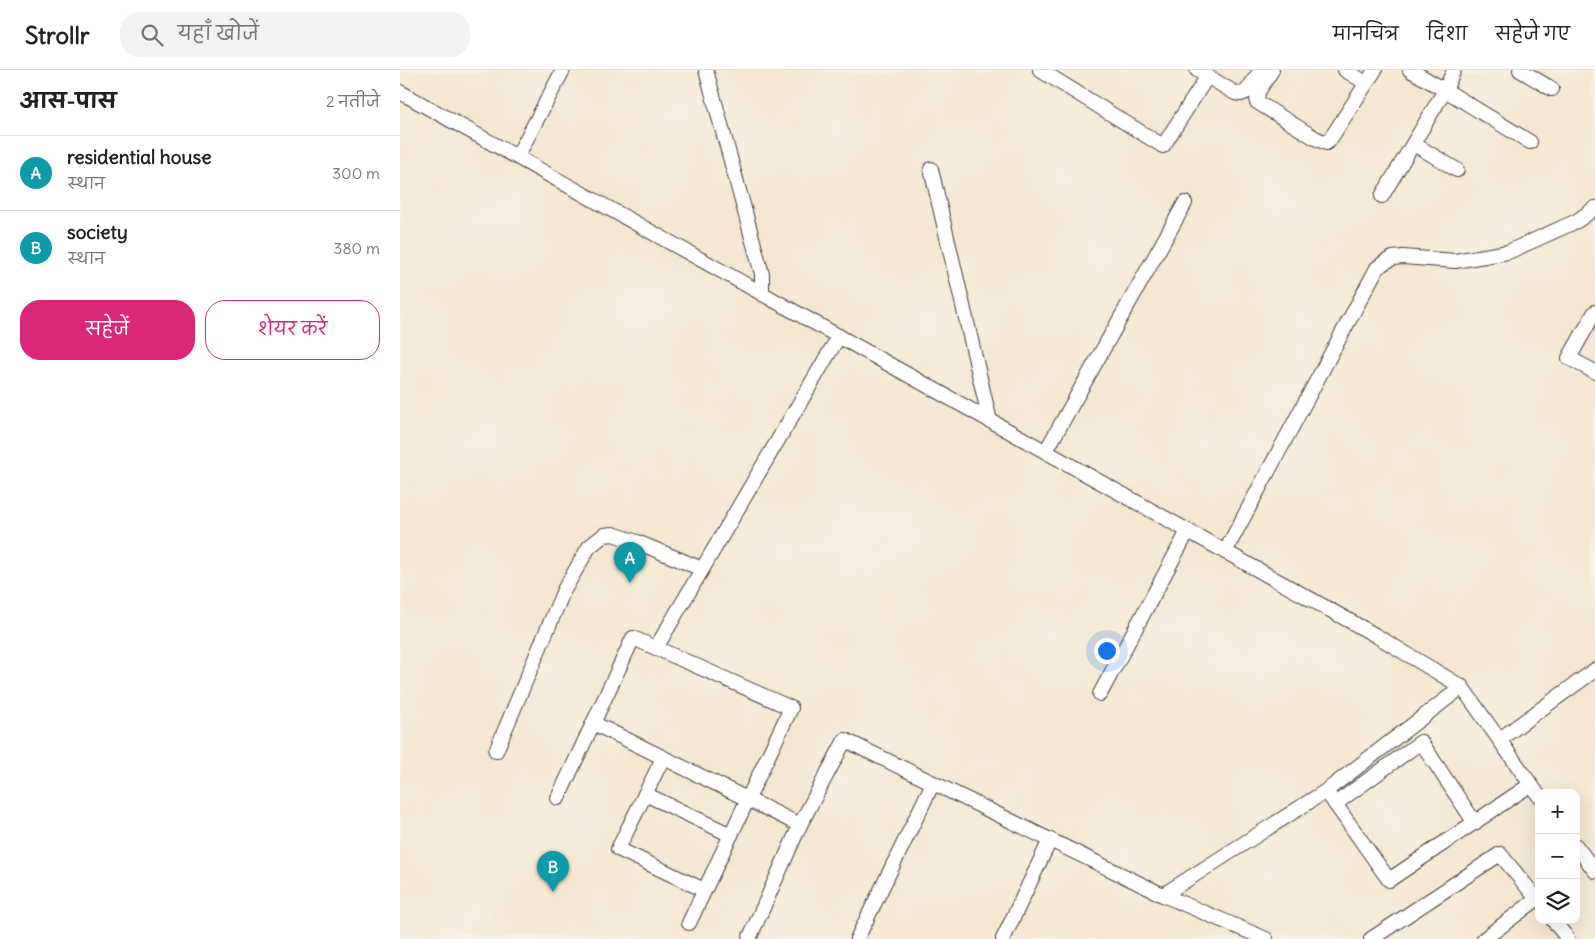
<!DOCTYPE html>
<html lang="hi">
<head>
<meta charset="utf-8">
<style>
	body { margin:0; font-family:Delius,"Playpen Sans Deva",sans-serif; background:#f2f2f2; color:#222 }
	.controls { position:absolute; right:15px; bottom:15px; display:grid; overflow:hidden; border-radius:10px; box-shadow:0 5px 20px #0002 }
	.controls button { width:45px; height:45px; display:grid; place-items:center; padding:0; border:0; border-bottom:1px solid #e0e0e0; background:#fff; color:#222; font:25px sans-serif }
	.you { position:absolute; left:706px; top:580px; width:18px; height:18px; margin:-12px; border:4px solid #fff; border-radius:50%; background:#1a73e8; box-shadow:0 0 0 8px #1a73e833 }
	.badge { display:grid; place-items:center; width:32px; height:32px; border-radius:50%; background:#db2777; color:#fff; font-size:16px; font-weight:700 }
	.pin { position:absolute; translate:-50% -41px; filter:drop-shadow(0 1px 2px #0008) }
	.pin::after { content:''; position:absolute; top:26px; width:18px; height:15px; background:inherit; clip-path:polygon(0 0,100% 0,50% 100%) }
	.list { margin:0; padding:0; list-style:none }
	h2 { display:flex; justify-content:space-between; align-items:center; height:65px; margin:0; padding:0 20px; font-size:21px }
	h2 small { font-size:16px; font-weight:400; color:#767676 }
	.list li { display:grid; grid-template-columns:32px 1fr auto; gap:15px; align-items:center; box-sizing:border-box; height:75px; padding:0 20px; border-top:1px solid #e0e0e0 }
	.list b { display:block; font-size:19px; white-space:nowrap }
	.list p { margin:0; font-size:16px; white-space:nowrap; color:#767676 }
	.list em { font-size:16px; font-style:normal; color:#767676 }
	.actions { display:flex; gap:10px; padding:15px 20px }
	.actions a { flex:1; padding:11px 0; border:1px solid #db2777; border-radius:20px; text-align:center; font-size:18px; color:#db2777 }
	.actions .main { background:#db2777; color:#fff }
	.icon { flex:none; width:28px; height:28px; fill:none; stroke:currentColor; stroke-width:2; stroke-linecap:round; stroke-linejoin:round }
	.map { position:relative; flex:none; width:1195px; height:869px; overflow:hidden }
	header { display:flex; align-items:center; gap:30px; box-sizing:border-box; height:70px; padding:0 25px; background:#fff; border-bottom:1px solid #e0e0e0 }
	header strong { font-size:24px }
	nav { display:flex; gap:28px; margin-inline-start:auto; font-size:18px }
	.search { width:350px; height:45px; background:#f2f2f2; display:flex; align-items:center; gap:12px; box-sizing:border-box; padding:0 18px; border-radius:20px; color:#767676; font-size:19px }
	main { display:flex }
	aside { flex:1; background:#fff }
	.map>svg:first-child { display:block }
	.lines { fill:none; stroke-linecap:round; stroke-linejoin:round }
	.minor-casing { stroke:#3d3a37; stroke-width:16 }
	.minor { stroke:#fff; stroke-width:14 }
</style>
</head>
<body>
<header>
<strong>Strollr</strong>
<div class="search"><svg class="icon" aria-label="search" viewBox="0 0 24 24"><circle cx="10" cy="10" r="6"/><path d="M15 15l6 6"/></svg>यहाँ खोजें</div>
<nav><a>मानचित्र</a><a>दिशा</a><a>सहेजे गए</a></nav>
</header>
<main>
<aside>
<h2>आस-पास<small>2 नतीजे</small></h2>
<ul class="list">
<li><span class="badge" style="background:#0f9aa8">A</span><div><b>residential house</b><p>स्थान</p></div><em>300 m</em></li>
<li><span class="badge" style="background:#0f9aa8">B</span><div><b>society</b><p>स्थान</p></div><em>380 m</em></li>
</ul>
<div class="actions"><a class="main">सहेजें</a><a>शेयर करें</a></div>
</aside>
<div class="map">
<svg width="1195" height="869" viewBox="0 0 1195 869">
	<rect width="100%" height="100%" fill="#f7f3e8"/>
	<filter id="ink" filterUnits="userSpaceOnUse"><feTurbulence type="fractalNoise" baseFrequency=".02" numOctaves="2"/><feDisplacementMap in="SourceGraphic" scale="10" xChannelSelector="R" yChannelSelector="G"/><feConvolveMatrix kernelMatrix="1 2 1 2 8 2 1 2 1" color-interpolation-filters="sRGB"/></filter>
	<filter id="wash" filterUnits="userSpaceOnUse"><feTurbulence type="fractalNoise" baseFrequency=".0096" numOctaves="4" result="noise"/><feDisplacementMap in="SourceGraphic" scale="20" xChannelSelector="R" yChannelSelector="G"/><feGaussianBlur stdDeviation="1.12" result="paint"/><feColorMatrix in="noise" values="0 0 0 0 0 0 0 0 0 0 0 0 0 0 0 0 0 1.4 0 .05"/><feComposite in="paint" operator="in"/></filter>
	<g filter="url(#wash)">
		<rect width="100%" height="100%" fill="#f5e7d1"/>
	</g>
	<g filter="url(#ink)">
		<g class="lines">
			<defs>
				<g id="minor">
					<polyline points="306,0 362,204 362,224"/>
					<polyline points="640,0 763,76 807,7"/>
					<polyline points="797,0 835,23 841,24 846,22 861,0"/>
					<polyline points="872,0 858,22 857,32 915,68 926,73 929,71 975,0"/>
					<polyline points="945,0 966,13"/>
					<polyline points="1054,0 1045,20 1130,72"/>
					<polyline points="1120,0 1152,19"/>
					<polyline points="0,22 975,565 1062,617 926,721 763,825 445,670 400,755 193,653"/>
					<polyline points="1014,74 1057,100"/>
					<polyline points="117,87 163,0"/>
					<polyline points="531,99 590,351"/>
					<polyline points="982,126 1045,20 1010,0"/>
					<polyline points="1195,242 1169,288 1195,302"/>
					<polyline points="646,381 785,133"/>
					<polyline points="825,482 977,198 985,192 993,188 1003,187 1055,191 1108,182 1177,151 1195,138"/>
					<polyline points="1062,617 1139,726"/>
					<polyline points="700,624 788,461"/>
					<polyline points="1100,669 1195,600"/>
					<polyline points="96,681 164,520 189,477 204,465 213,464 237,472 302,499"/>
					<polyline points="263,688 218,779 304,820"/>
					<polyline points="926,721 989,810 1130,715"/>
					<polyline points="245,724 331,765"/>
					<polyline points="158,728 233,568 256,578"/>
					<polyline points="935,734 1021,672 1075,753"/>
					<polyline points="1176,776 1195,801"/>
					<polyline points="763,825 866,869"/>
					<polyline points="1153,850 1168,869"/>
					<polyline points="289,853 391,638 256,578 439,266"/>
					<polyline points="349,869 400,755"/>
					<polyline points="457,869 533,713"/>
					<polyline points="603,869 650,770"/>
					<polyline points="971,869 1100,784 1137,829 1084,869"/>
				</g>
			</defs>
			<use href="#minor" class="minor-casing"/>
			<use href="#minor" class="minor"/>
		</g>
	</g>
</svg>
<div class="controls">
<button>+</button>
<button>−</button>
<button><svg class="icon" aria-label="layers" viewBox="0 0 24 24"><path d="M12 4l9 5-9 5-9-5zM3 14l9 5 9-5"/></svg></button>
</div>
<div class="you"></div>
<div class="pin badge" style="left:230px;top:513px;background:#0f9aa8">A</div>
<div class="pin badge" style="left:153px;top:822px;background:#0f9aa8">B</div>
</div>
</main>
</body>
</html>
